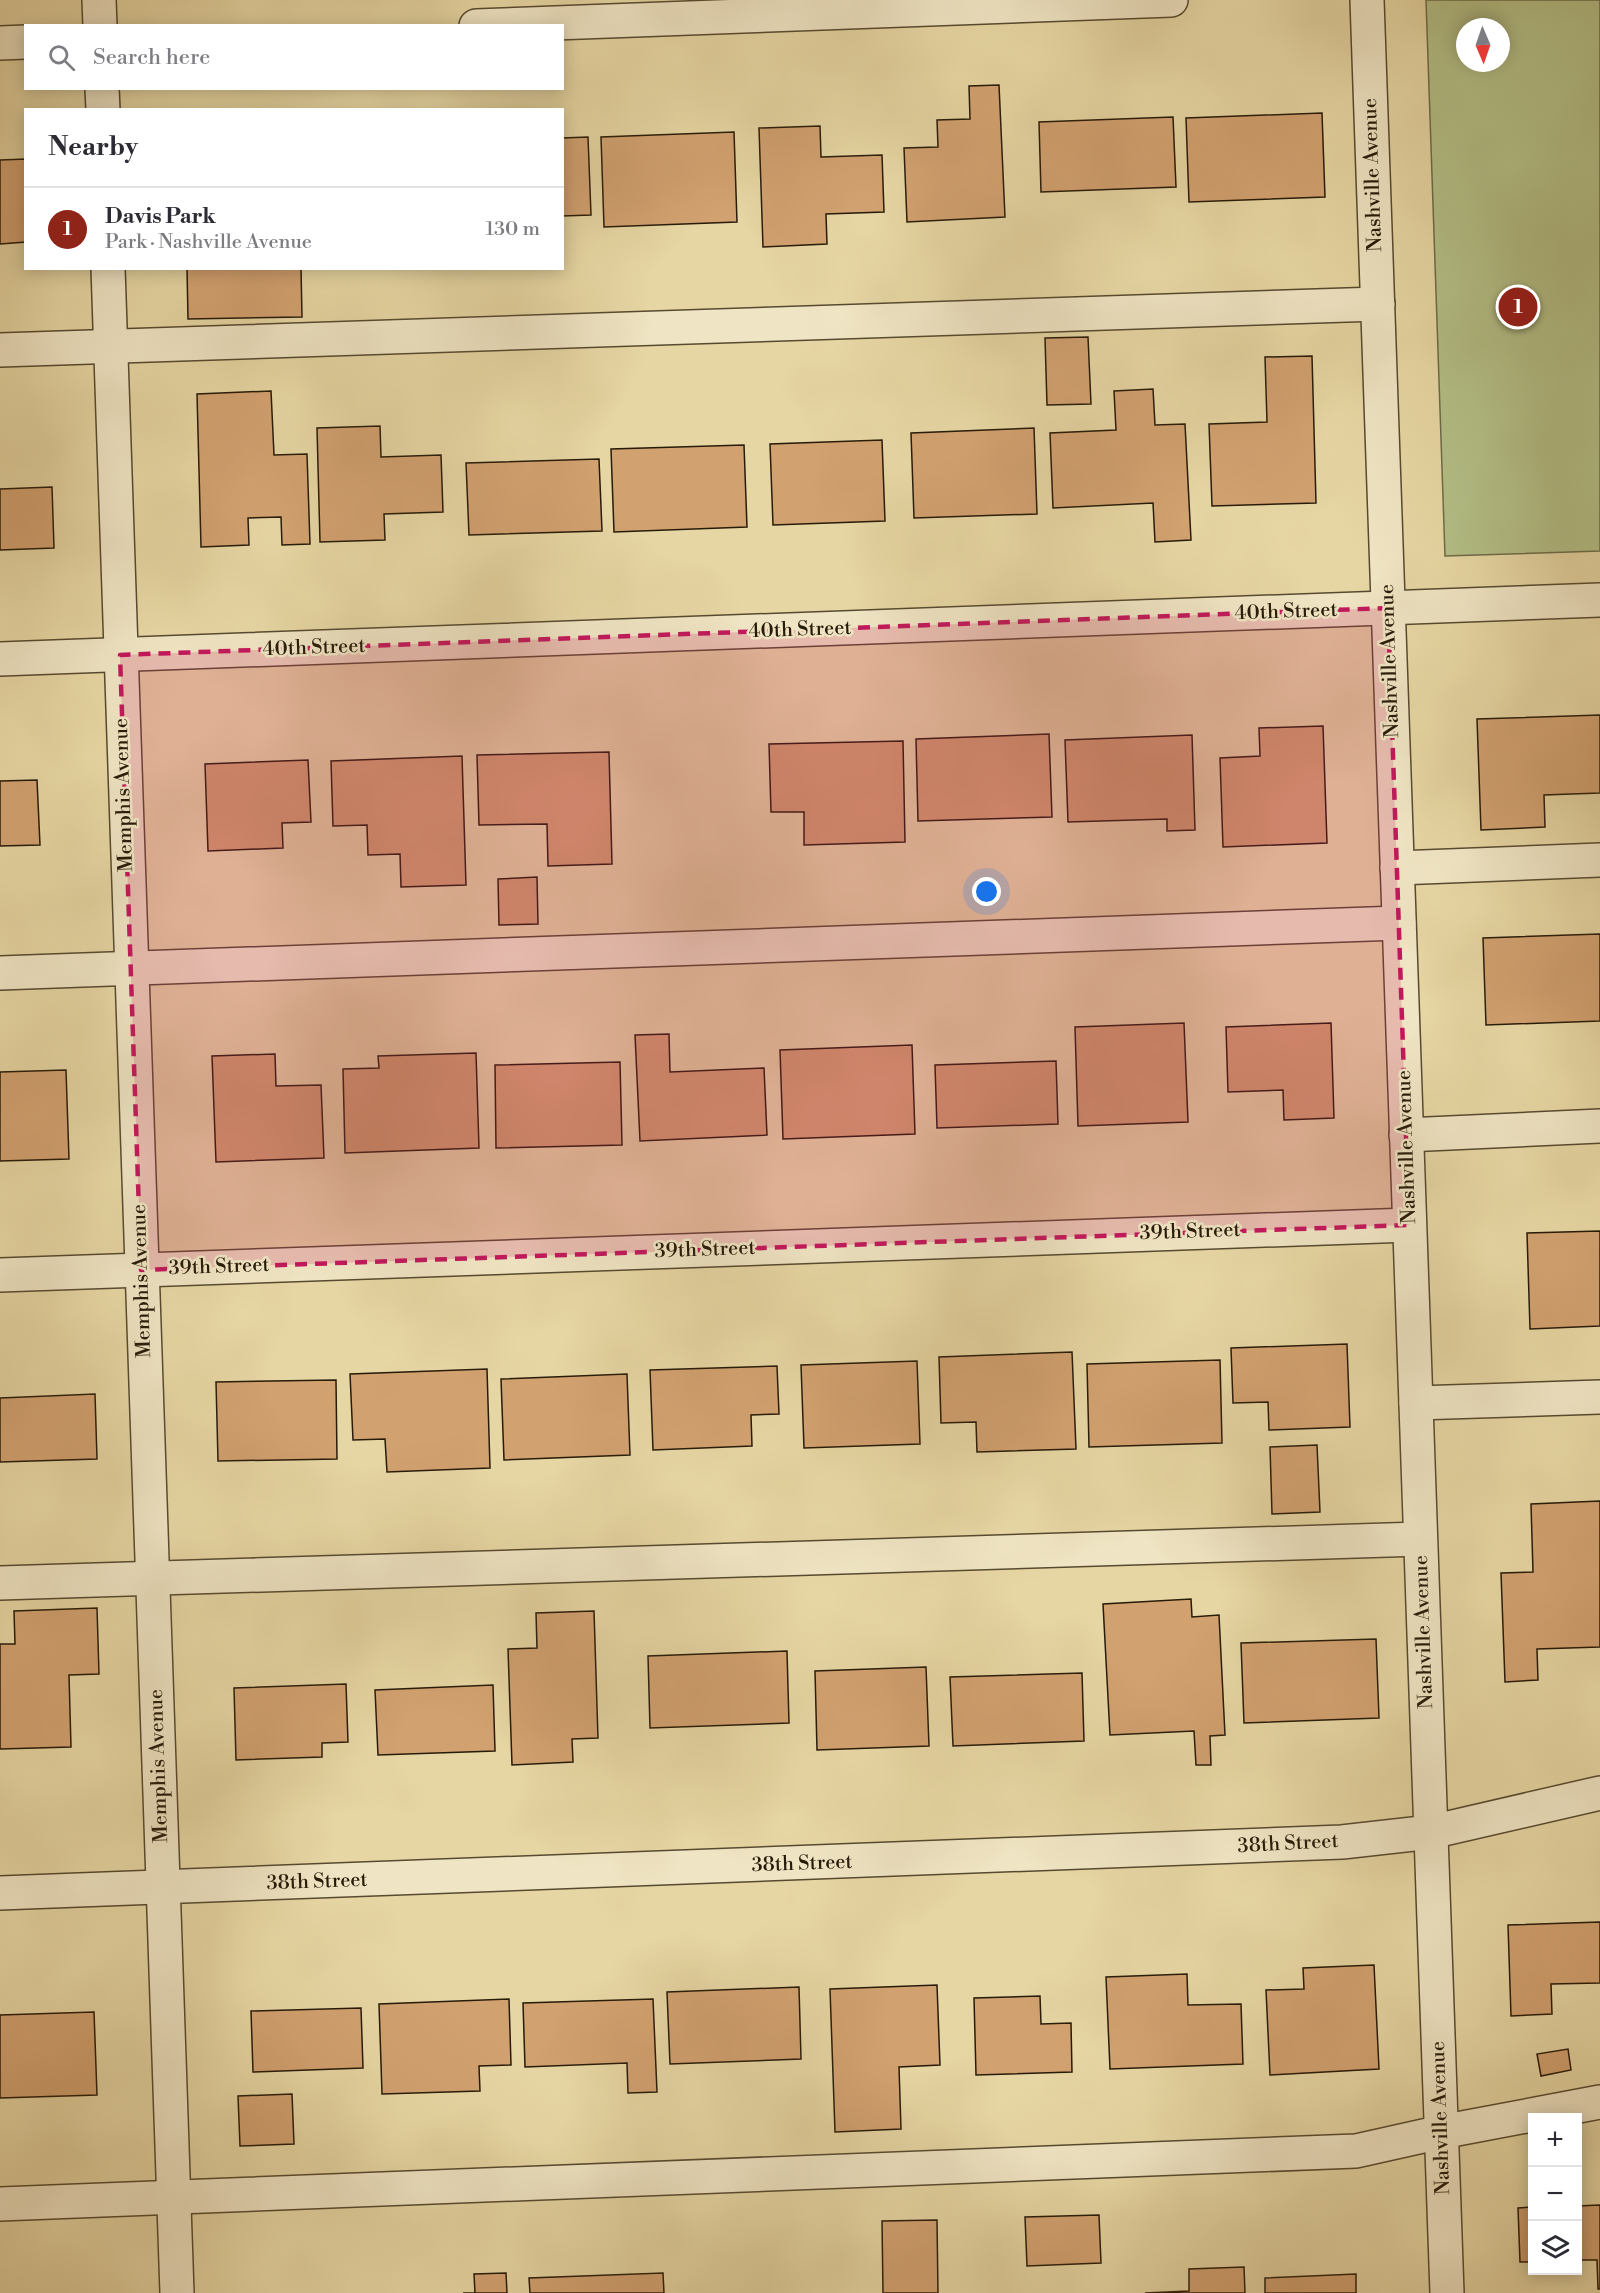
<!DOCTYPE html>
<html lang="en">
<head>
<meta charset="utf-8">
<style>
	body { margin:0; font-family:"Libre Bodoni",serif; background:#f2f2f3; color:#2b2b33 }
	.controls { position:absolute; right:18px; bottom:18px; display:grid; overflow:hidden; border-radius:0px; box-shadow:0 3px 15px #0003 }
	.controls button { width:54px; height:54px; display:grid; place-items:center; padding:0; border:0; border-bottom:2px solid #e1e1e2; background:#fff; color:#2b2b33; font:30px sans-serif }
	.compass { position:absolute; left:1456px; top:18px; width:54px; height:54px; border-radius:50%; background:#fff; box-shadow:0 3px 15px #0003; rotate:178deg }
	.you { position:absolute; left:987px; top:892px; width:21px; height:21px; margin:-15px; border:4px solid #fff; border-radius:50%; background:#1a73e8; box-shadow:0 0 0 9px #1a73e833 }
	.badge { display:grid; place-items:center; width:39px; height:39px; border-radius:50%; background:#8f2418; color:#fff; font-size:20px; font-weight:700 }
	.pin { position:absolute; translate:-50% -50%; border:3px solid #fff; box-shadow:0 2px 6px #0006 }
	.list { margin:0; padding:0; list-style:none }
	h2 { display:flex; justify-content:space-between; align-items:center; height:78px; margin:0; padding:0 24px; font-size:26px }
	h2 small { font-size:20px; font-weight:400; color:#7c7c81 }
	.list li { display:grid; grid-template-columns:39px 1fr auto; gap:18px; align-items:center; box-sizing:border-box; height:84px; padding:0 24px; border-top:2px solid #e1e1e2 }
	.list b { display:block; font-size:22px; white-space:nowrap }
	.list p { margin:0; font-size:20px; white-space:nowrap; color:#7c7c81 }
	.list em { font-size:20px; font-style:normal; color:#7c7c81 }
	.icon { flex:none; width:33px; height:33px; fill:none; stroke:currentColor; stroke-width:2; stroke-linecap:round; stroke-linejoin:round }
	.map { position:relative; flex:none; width:1600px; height:2293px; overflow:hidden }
	.search { position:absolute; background:#fff; box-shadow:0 3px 15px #0003; left:24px; top:24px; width:540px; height:66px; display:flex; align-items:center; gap:15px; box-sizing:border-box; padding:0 21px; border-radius:0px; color:#7c7c81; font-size:22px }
	.panel { position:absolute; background:#fff; box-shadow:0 3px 15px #0003; left:24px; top:108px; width:540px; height:162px; border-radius:0px }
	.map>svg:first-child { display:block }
	.green { fill:#b3be86; stroke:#6d6c48; stroke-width:1.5; fill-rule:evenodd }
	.building { fill:#d2a170; stroke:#271b09; stroke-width:1.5 }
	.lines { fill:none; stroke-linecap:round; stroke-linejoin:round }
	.minor-casing { stroke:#574a30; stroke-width:36 }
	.minor { stroke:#efe4c3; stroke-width:33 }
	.marked { fill:#c2185b; fill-opacity:0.2; stroke:#c2185b; stroke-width:4.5; stroke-dasharray:12 8; stroke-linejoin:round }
	.labels { text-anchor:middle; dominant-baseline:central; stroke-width:5; stroke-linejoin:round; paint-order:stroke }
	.street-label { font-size:20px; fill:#271b09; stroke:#efe4c3 }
</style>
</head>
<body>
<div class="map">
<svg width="1600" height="2293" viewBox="0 0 1600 2293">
	<rect width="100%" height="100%" fill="#e6d6a3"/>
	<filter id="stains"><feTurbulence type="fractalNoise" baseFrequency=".00333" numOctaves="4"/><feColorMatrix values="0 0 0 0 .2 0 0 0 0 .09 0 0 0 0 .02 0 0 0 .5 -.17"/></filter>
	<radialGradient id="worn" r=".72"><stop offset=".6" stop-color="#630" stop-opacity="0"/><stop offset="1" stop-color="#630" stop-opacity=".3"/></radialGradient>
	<path class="green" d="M1426 0H1600V551L1445 556ZM1465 27H1501V63H1465Z"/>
	<g class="building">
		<polygon points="999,85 1005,217 907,222 904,148 938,147 937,120 970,119 969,86"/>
		<polygon points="1322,113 1325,197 1189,202 1186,118"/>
		<polygon points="1173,117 1176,187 1041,192 1039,122"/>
		<polygon points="820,126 821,157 882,155 884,212 826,214 827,244 763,247 759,128"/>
		<polygon points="734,132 737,222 604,227 601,137"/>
		<polygon points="588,137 591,215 562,216 562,138"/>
		<polygon points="26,159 26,242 0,244 0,160"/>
		<polygon points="187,268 301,268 302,317 188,319"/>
		<polygon points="1088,337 1091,404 1047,405 1045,338"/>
		<polygon points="1312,356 1316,503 1212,506 1209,424 1267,422 1265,357"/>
		<polygon points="1153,389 1155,425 1185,424 1191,540 1155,542 1153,503 1053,508 1050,433 1116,430 1114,391"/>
		<polygon points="271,391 274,455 307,454 310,544 282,545 281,517 248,518 249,545 201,547 197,394"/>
		<polygon points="380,426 381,457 441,455 443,512 384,514 385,540 320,542 317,428"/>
		<polygon points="1034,428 1037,514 914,518 911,433"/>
		<polygon points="882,440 885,521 773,525 770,444"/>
		<polygon points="744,445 747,527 614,532 611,449"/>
		<polygon points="599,459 602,531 469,535 466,463"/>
		<polygon points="52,487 54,548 0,550 0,489"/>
		<polygon points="1600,715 1600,793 1544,795 1545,827 1481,830 1477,719"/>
		<polygon points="1323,726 1327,843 1223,847 1220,758 1260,756 1259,728"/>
		<polygon points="1049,734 1052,817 918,821 916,739"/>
		<polygon points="1192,735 1195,830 1167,831 1167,819 1068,822 1065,740"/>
		<polygon points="903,741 905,842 804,845 804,812 771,812 769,744"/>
		<polygon points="609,752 612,864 548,866 547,824 479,825 477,755"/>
		<polygon points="462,756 466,885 401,887 400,854 368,855 367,825 333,826 331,761"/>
		<polygon points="308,760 311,822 282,823 283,848 208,851 205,764"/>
		<polygon points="37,780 40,845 0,846 0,781"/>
		<polygon points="537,877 538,924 499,925 498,879"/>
		<polygon points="1600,934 1600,1021 1486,1025 1483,938"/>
		<polygon points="1184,1023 1188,1122 1078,1126 1075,1027"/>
		<polygon points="1331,1023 1334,1118 1284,1120 1283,1090 1228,1092 1226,1027"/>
		<polygon points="669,1034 670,1072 764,1068 767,1135 640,1141 635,1035"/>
		<polygon points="912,1045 915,1134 783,1139 780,1050"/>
		<polygon points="476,1053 479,1148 345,1153 343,1069 379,1068 378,1056"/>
		<polygon points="275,1054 276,1086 321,1085 324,1158 216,1162 212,1056"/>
		<polygon points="1056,1061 1058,1124 937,1128 935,1065"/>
		<polygon points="620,1062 622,1145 496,1148 495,1065"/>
		<polygon points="66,1070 69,1159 0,1161 0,1072"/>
		<polygon points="1600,1231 1600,1326 1530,1329 1527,1233"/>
		<polygon points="1347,1344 1350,1427 1269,1430 1268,1402 1233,1403 1231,1348"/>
		<polygon points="1072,1352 1076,1449 977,1452 976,1422 941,1423 939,1357"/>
		<polygon points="1220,1360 1222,1443 1089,1447 1087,1364"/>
		<polygon points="917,1361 920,1444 804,1448 801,1365"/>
		<polygon points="777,1366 779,1414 751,1415 752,1446 653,1450 650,1370"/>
		<polygon points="487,1369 490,1468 387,1472 385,1439 353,1440 350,1374"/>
		<polygon points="627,1374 630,1455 504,1460 501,1379"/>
		<polygon points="336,1380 337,1459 218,1461 216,1382"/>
		<polygon points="95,1394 97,1459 0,1462 0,1398"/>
		<polygon points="1317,1445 1320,1512 1272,1514 1270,1447"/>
		<polygon points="1600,1501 1600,1647 1537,1649 1538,1680 1505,1682 1501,1573 1533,1572 1531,1504"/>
		<polygon points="1191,1599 1192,1617 1219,1615 1225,1735 1210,1736 1211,1765 1196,1765 1194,1731 1110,1735 1103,1604"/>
		<polygon points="97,1608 99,1674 69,1675 71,1747 0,1749 0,1644 15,1644 14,1611"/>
		<polygon points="594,1611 598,1738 572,1739 573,1762 512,1765 508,1649 537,1648 536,1613"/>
		<polygon points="1376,1639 1379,1718 1244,1723 1241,1643"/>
		<polygon points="787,1651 789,1723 650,1728 648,1656"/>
		<polygon points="926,1667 929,1746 817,1750 815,1671"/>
		<polygon points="1082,1673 1084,1741 953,1746 950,1677"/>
		<polygon points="346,1684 348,1742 322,1743 322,1757 236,1760 234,1688"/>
		<polygon points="493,1685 495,1751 378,1755 375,1690"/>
		<polygon points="1600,1922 1600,1983 1551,1984 1552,2014 1511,2016 1508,1925"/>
		<polygon points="1374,1965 1379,2069 1270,2075 1266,1990 1304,1989 1303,1968"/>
		<polygon points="1187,1974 1188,2005 1241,2004 1243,2064 1110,2069 1106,1977"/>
		<polygon points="937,1985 940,2065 899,2067 901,2129 835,2132 830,1989"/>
		<polygon points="799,1987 801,2059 670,2064 667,1992"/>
		<polygon points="1040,1996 1041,2024 1071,2023 1072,2072 976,2075 974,1998"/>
		<polygon points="509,1999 511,2065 479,2066 480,2091 382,2094 379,2004"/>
		<polygon points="653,1999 657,2092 628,2093 627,2063 525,2067 523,2003"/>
		<polygon points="361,2008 363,2068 253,2072 251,2011"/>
		<polygon points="94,2012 97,2095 0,2098 0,2015"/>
		<polygon points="1568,2049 1571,2070 1541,2076 1537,2054"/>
		<polygon points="292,2094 294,2144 240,2146 238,2096"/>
		<polygon points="1600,2205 1600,2289 1598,2289 1597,2260 1578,2260 1578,2206"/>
		<polygon points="1532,2207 1532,2262 1520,2262 1518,2208"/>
		<polygon points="1099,2215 1101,2263 1027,2266 1025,2217"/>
		<polygon points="937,2220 938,2293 883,2293 882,2221"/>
		<polygon points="1244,2267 1245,2293 1145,2293 1189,2291 1189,2269"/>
		<polygon points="506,2273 507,2293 463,2293 475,2293 474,2274"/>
		<polygon points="663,2273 664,2293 530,2293 529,2278"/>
		<polygon points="1356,2274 1356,2293 1265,2293 1265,2278"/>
	</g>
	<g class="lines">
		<defs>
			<g id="minor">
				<polyline points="99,0 100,26"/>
				<polyline points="1367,0 1447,2293"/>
				<polyline points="476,26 1171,0"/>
				<polyline points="0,43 26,42"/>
				<polyline points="102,88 103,110"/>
				<polyline points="108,268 177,2293"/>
				<polyline points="0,350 1378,304"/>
				<polyline points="0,659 1600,600"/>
				<polyline points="1397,868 1600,860"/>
				<polyline points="0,973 1399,923"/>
				<polyline points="1406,1135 1600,1126"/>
				<polyline points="0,1275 1409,1225"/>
				<polyline points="1416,1403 1600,1397"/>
				<polyline points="0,1583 1420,1539"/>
				<polyline points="0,1893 1342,1842 1431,1832 1600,1793"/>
				<polyline points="0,2204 1356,2151 1441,2132 1600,2102"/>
			</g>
		</defs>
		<use href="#minor" class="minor-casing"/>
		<use href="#minor" class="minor"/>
	</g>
	<path class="marked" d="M1388 608 1409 1225 141 1270 120 655Z"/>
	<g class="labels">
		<g class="street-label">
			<text transform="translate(1373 175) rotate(-92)">Nashville Avenue</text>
			<text transform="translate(1286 612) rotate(-2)">40th Street</text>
			<text transform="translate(800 630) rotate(-2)">40th Street</text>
			<text transform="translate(314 648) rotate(-2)">40th Street</text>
			<text transform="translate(1390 661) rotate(-92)">Nashville Avenue</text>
			<text transform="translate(124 795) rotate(-92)">Memphis Avenue</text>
			<text transform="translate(1407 1147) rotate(-92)">Nashville Avenue</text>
			<text transform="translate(1190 1232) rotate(-2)">39th Street</text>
			<text transform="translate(705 1250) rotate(-2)">39th Street</text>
			<text transform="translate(219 1267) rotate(-2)">39th Street</text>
			<text transform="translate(142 1281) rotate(-92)">Memphis Avenue</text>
			<text transform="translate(1424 1632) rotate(-92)">Nashville Avenue</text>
			<text transform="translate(159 1766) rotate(-92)">Memphis Avenue</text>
			<text transform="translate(1288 1844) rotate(-3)">38th Street</text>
			<text transform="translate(802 1864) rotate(-2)">38th Street</text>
			<text transform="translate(317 1882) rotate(-2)">38th Street</text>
			<text transform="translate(1441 2118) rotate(-92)">Nashville Avenue</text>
		</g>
	</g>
	<rect width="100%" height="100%" filter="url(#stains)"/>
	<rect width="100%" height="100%" fill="url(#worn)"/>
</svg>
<div class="controls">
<button>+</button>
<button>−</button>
<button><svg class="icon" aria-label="layers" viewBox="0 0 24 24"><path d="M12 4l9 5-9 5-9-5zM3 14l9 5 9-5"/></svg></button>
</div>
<svg class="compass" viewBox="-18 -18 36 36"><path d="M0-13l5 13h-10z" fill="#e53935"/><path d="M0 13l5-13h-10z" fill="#7c7c81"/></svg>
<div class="you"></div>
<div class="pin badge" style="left:1518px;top:307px">1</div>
<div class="search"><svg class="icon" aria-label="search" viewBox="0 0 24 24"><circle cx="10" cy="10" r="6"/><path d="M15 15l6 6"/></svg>Search here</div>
<section class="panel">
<h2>Nearby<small></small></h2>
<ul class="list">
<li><span class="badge">1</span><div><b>Davis Park</b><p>Park · Nashville Avenue</p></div><em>130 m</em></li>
</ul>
</section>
</div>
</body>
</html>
